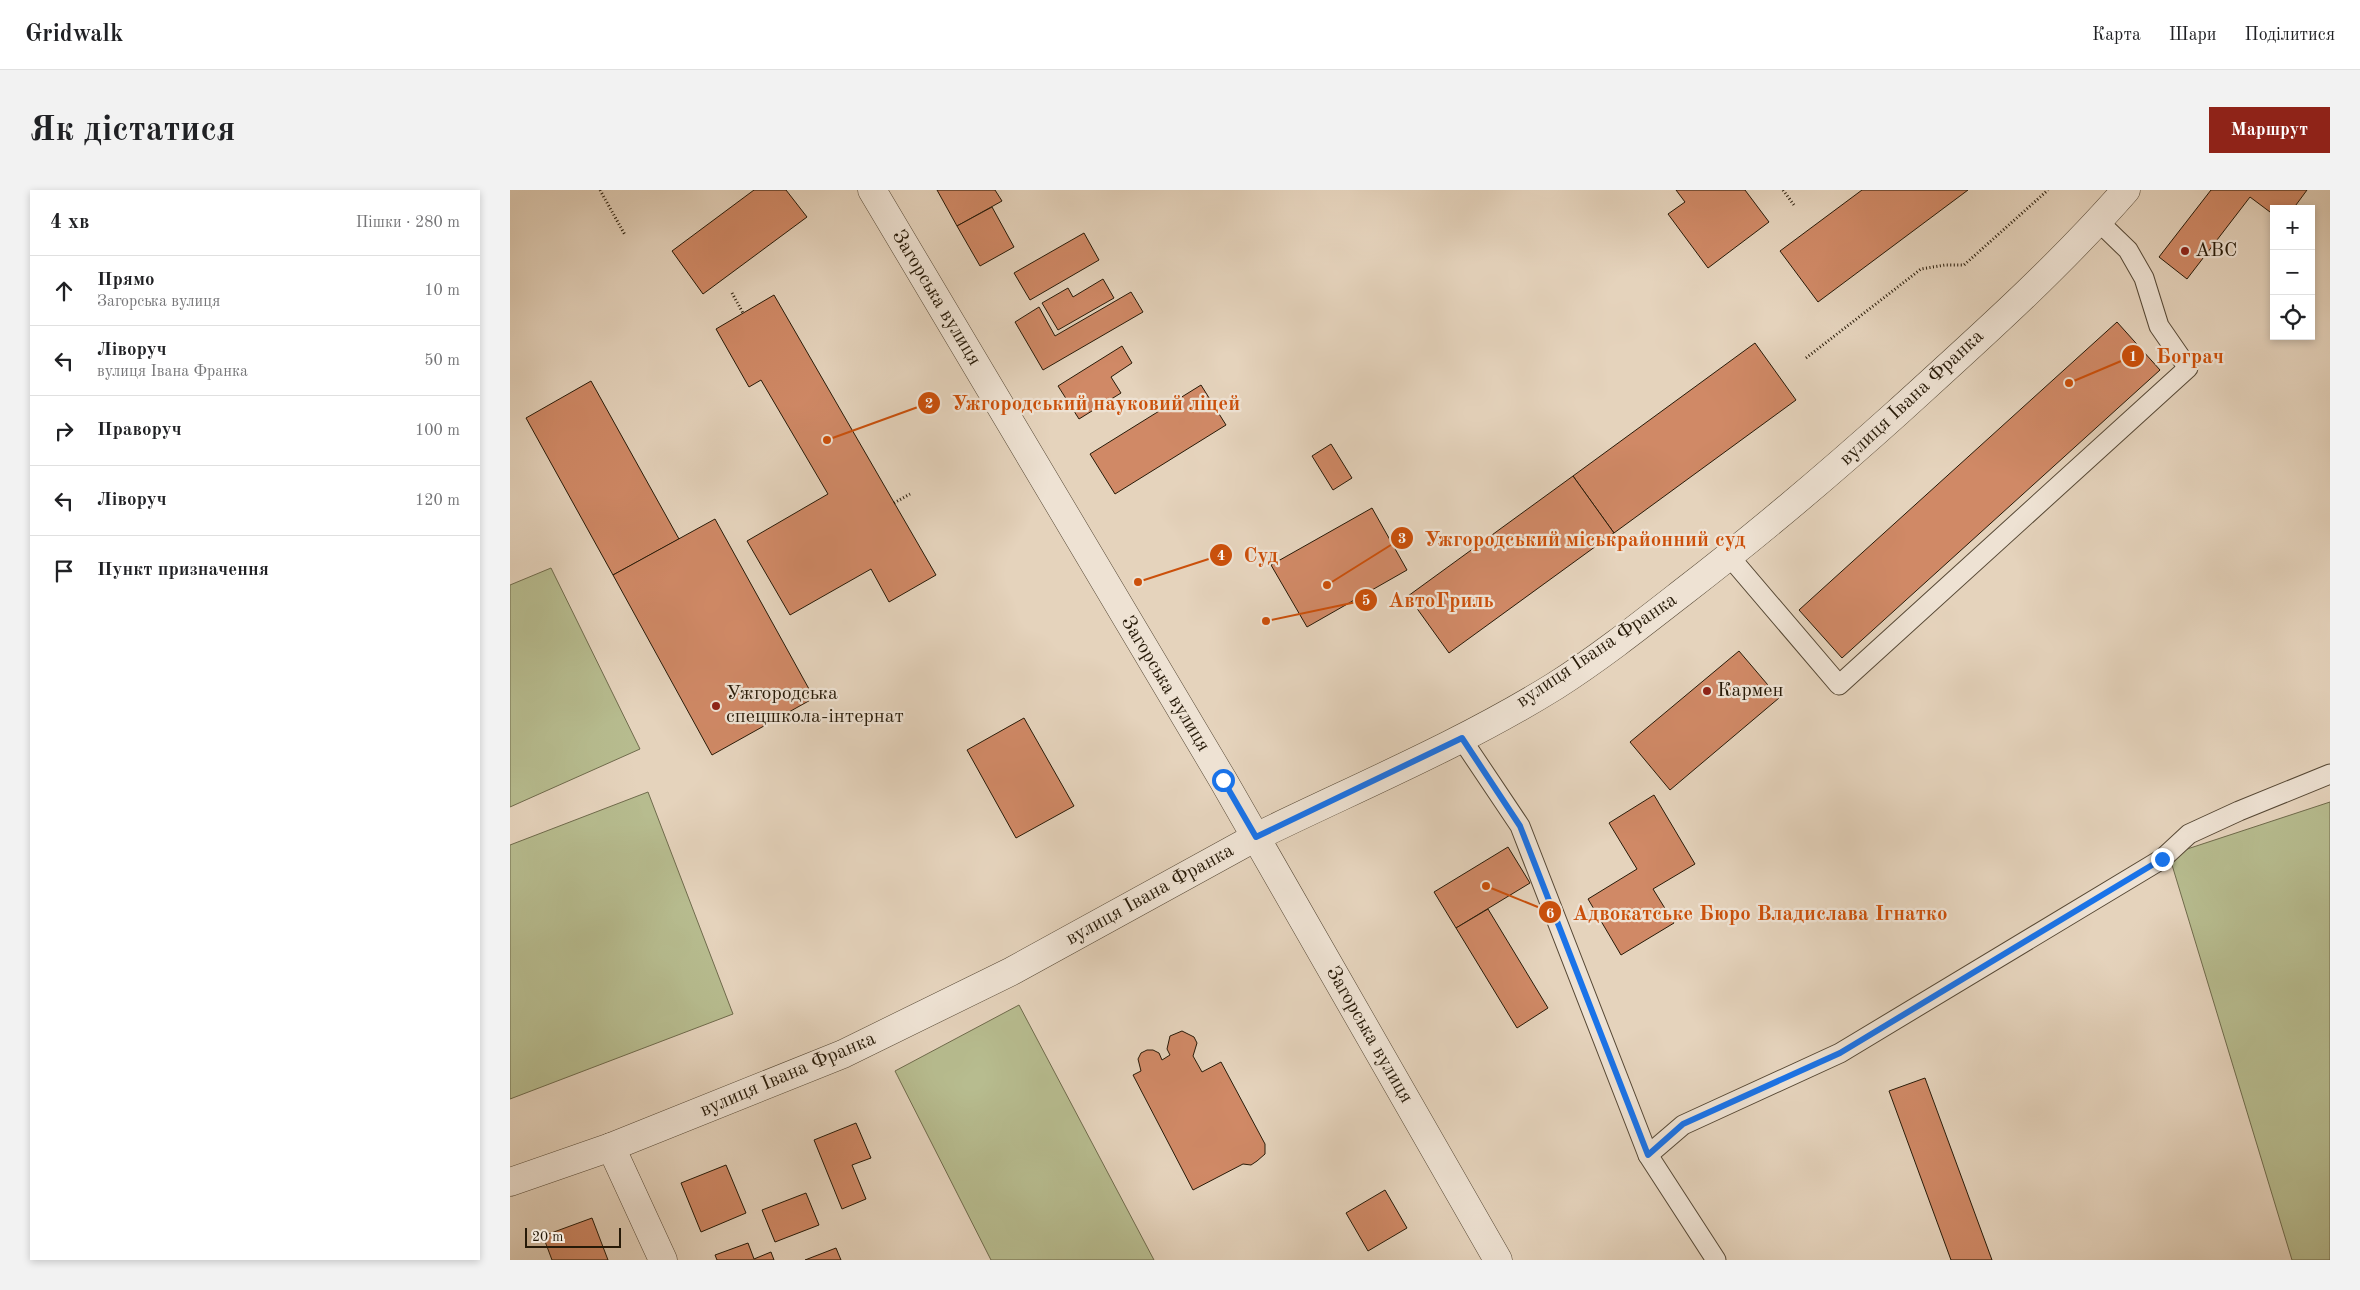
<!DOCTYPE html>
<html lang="uk">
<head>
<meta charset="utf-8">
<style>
	body { margin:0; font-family:"Old Standard TT",serif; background:#f2f2f2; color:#202124 }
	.controls { position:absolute; right:15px; top:15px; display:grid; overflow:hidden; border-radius:0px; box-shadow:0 2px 8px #0003 }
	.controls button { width:45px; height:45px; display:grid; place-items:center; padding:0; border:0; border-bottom:1px solid #e0e0e0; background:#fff; color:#202124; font:25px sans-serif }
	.scale { position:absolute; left:15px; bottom:12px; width:96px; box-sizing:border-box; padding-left:5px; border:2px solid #271a08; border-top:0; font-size:14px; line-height:18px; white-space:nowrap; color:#271a08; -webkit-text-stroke:4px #eee2d3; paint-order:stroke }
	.stop { position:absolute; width:15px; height:15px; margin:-11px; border:4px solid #1a73e8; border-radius:50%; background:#fff }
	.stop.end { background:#1a73e8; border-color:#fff; box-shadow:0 1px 5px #0008 }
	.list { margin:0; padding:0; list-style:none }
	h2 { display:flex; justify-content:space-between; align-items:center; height:65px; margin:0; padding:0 20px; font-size:21px }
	h2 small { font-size:16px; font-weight:400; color:#757577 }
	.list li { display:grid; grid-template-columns:32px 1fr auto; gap:15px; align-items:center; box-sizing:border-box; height:70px; padding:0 20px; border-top:1px solid #e0e0e0 }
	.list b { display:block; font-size:19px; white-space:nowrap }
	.list p { margin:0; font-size:16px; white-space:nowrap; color:#757577 }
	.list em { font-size:16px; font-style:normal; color:#757577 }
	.icon { flex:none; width:28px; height:28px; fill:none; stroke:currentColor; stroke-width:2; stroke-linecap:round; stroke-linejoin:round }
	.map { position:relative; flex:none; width:1820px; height:1070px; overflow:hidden; border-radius:0px }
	header { display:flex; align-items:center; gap:30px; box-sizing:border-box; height:70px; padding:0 25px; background:#fff; border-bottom:1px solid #e0e0e0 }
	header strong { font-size:24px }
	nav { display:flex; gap:28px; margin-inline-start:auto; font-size:18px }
	.intro { display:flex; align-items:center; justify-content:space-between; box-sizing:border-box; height:120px; padding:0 30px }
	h1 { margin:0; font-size:35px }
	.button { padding:12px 22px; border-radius:0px; background:#8f2418; color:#fff; font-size:18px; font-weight:700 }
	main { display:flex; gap:30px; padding:0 30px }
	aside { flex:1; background:#fff; border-radius:0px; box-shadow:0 2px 8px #0003 }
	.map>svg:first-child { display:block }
	.green { fill:#b7bc8f; stroke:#6f6b4c }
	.building { fill:#d08966; stroke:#271a08 }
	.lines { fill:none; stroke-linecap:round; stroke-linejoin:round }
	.service-casing { stroke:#564835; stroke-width:21 }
	.minor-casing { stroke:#564835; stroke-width:29 }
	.tertiary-casing { stroke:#564835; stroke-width:29 }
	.path { stroke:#271a08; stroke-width:3; stroke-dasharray:1 2.5; stroke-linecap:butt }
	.service { stroke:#eee2d3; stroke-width:19 }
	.minor { stroke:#eee2d3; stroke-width:28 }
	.tertiary { stroke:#eee2d3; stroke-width:28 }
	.route { stroke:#1a73e8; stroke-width:6 }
	.poi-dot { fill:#8f2418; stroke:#eee2d3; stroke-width:2 }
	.labels { text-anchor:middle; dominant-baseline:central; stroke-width:4.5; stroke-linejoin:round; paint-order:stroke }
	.poi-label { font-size:20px; fill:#271a08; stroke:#eee2d3; text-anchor:start }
	.street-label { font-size:20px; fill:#271a08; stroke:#eee2d3 }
	.leader { fill:none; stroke:#cb500b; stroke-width:2 }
	.callout-dot { fill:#cb500b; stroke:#eee2d3; stroke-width:2 }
	.mark-label { font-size:15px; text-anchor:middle; font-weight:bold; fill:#fff }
	.callout-label { font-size:21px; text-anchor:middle; font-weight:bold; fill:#cb500b; stroke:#eee2d3; stroke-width:4.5; stroke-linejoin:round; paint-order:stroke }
</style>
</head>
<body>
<header>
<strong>Gridwalk</strong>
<nav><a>Карта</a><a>Шари</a><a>Поділитися</a></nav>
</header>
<div class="intro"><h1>Як дістатися</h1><a class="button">Маршрут</a></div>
<main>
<aside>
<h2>4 хв<small>Пішки · 280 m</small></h2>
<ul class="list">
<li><svg class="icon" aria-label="ahead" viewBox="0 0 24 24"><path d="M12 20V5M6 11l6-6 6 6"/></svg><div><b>Прямо</b><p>Загорська вулиця</p></div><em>10 m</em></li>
<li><svg class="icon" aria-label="left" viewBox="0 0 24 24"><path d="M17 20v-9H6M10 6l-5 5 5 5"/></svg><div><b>Ліворуч</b><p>вулиця Івана Франка</p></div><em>50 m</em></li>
<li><svg class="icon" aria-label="right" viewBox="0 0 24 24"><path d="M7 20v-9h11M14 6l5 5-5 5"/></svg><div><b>Праворуч</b></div><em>100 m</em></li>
<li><svg class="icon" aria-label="left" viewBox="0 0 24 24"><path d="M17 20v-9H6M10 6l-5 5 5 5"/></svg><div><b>Ліворуч</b></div><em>120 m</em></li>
<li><svg class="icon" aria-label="arrive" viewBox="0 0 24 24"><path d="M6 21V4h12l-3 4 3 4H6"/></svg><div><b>Пункт призначення</b></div></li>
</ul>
</aside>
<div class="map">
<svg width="1820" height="1070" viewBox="0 0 1820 1070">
	<rect width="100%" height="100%" fill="#e5d3bc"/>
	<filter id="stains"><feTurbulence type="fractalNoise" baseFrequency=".004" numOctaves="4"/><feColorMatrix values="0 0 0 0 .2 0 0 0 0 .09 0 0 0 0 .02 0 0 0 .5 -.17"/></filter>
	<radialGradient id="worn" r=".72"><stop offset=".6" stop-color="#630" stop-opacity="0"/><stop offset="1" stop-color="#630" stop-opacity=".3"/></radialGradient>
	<g class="green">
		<polygon points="41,378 130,559 0,617 0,395"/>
		<polygon points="138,602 223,824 0,909 0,655"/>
		<polygon points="1820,612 1820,1070 1782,1070 1659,665"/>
		<polygon points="509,815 644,1070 481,1070 385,881"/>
	</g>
	<g class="building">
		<polygon points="244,0 276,0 297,27 193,104 162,61"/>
		<polygon points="427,0 485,0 492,11 447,36"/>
		<polygon points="1166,0 1235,0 1259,32 1198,78 1158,24 1175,12"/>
		<polygon points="1352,0 1458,0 1308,112 1270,61"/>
		<polygon points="1701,0 1797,0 1783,19 1764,19 1764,25 1740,7 1677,89 1649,67"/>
		<polygon points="482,17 504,57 470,76 447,36"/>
		<polygon points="574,43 589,70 520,110 504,83"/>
		<polygon points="593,89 604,108 548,140 532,113 558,98 563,107"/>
		<polygon points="621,102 633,122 533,180 505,132 529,117 545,146"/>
		<polygon points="264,105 426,385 379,412 361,379 280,425 237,351 318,304 251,190 239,197 206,139"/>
		<polygon points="1607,132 1650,180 1332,468 1289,420"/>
		<polygon points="1245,153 1286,210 1104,343 1063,286"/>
		<polygon points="612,156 622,173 601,187 611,203 569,229 548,196"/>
		<polygon points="81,191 169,349 103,385 16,228"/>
		<polygon points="691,195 716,235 605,304 580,264"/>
		<polygon points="821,254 842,288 823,300 802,266"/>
		<polygon points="1063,286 1104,343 939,463 898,406"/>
		<polygon points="862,318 897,380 797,437 761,375"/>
		<polygon points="205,329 304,508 202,565 103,385"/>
		<polygon points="1229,461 1269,508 1160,600 1120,552"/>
		<polygon points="514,528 564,616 506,648 457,560"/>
		<polygon points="1144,605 1185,674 1143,699 1164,733 1111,765 1078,709 1127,679 1099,633"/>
		<polygon points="998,657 1020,693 946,738 924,702"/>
		<polygon points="978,719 1038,818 1007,838 946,738"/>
		<polygon points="672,841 684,847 687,853 683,866 692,882 711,872 755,954 755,964 747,971 741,975 733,974 683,1000 623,885 631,881 628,869 631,863 637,860 643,860 649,863 652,870 660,865 657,859 660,846"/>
		<polygon points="1415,888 1482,1070 1441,1070 1379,901"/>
		<polygon points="346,933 361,968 342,975 356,1009 332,1019 304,950"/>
		<polygon points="216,975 236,1023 191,1042 171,993"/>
		<polygon points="875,1000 897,1038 858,1061 836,1023"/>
		<polygon points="296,1003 309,1035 265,1052 252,1020"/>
		<polygon points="82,1028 98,1070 42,1070 33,1046"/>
		<polygon points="238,1053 244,1069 261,1062 264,1070 207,1070 205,1065"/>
		<polygon points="326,1058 331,1070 295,1070"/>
	</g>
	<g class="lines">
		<defs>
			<g id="service">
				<polyline points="1219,366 1329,495 1678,178 1649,136 1634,88 1618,60 1588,31"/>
				<polyline points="951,548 1010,636 1138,965 1206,1070"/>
				<polyline points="1138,965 1173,935 1330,863 1652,669 1679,644 1729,621 1820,584"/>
			</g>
			<g id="minor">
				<polyline points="101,957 153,1070"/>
				<polyline points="0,992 101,957 333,864 502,781 746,647"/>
			</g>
			<g id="tertiary">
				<polyline points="362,0 713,590 988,1070"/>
				<path d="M746 647C846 598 950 555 1045 496 1089 468 1132 434 1173 402 1247 345 1318 285 1388 222 1466 151 1546 80 1616 0"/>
			</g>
		</defs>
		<use href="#service" class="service-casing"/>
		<use href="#minor" class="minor-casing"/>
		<use href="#tertiary" class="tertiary-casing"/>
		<g class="path">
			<polyline points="90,0 115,45"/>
			<polyline points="1273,0 1284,15"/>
			<polyline points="222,103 233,123"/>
			<polyline points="1296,168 1411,79 1435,75 1454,75 1538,0"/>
			<polyline points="384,313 400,304"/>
		</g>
		<use href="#service" class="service"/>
		<use href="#minor" class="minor"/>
		<use href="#tertiary" class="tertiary"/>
	</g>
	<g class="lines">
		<polyline class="route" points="713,590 746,647 952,548 1010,636 1138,965 1173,934 1330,863 1652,669"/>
	</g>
	<g class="poi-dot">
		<circle cx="1675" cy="61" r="5"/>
		<circle cx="1197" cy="501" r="5"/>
		<circle cx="206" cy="516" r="5"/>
	</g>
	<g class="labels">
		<g class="poi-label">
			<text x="1685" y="61">ABC</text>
			<text x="1207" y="501">Кармен</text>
			<text x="216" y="504">Ужгородська<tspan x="216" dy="23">спецшкола-інтернат</tspan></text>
		</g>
		<g class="street-label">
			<text transform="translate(426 108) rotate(59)">Загорська вулиця</text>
			<text transform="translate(1402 208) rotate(-43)">вулиця Івана Франка</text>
			<text transform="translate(1087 461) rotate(-34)">вулиця Івана Франка</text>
			<text transform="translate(655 494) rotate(59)">Загорська вулиця</text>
			<text transform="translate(640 705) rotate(-29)">вулиця Івана Франка</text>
			<text transform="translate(859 845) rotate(60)">Загорська вулиця</text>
			<text transform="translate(278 885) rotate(-23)">вулиця Івана Франка</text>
		</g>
	</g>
	<path class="leader" d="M1559 193L1623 166M317 250L419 213M817 395L892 348M628 392L711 365M756 431L856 410M976 696L1040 722"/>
	<g class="callout-dot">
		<circle cx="1559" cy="193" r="5"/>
		<circle cx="317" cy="250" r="5"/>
		<circle cx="817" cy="395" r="5"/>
		<circle cx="628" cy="392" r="5"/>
		<circle cx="756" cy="431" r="5"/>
		<circle cx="976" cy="696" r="5"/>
		<circle cx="1623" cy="166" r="12"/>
		<circle cx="419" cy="213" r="12"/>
		<circle cx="892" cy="348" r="12"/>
		<circle cx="711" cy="365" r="12"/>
		<circle cx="856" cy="410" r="12"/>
		<circle cx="1040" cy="722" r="12"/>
	</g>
	<g class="mark-label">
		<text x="1623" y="171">1</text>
		<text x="419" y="218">2</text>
		<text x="892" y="353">3</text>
		<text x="711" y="370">4</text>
		<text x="856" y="415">5</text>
		<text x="1040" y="728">6</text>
	</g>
	<g class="callout-label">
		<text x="1680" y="173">Бограч</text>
		<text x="586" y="220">Ужгородський науковий ліцей</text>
		<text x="1075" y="356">Ужгородський міськрайонний суд</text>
		<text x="751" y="372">Суд</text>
		<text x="931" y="417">АвтоГриль</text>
		<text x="1250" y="730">Адвокатське Бюро Владислава Ігнатко</text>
	</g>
	<rect width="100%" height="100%" filter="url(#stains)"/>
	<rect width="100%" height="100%" fill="url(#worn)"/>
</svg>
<div class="controls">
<button>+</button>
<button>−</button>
<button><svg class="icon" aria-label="locate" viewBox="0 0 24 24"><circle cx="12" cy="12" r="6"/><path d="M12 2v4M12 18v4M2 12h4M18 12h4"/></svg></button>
</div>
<div class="scale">20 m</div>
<div class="stop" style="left:713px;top:590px"></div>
<div class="stop end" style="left:1652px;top:669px"></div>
</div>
</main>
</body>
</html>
